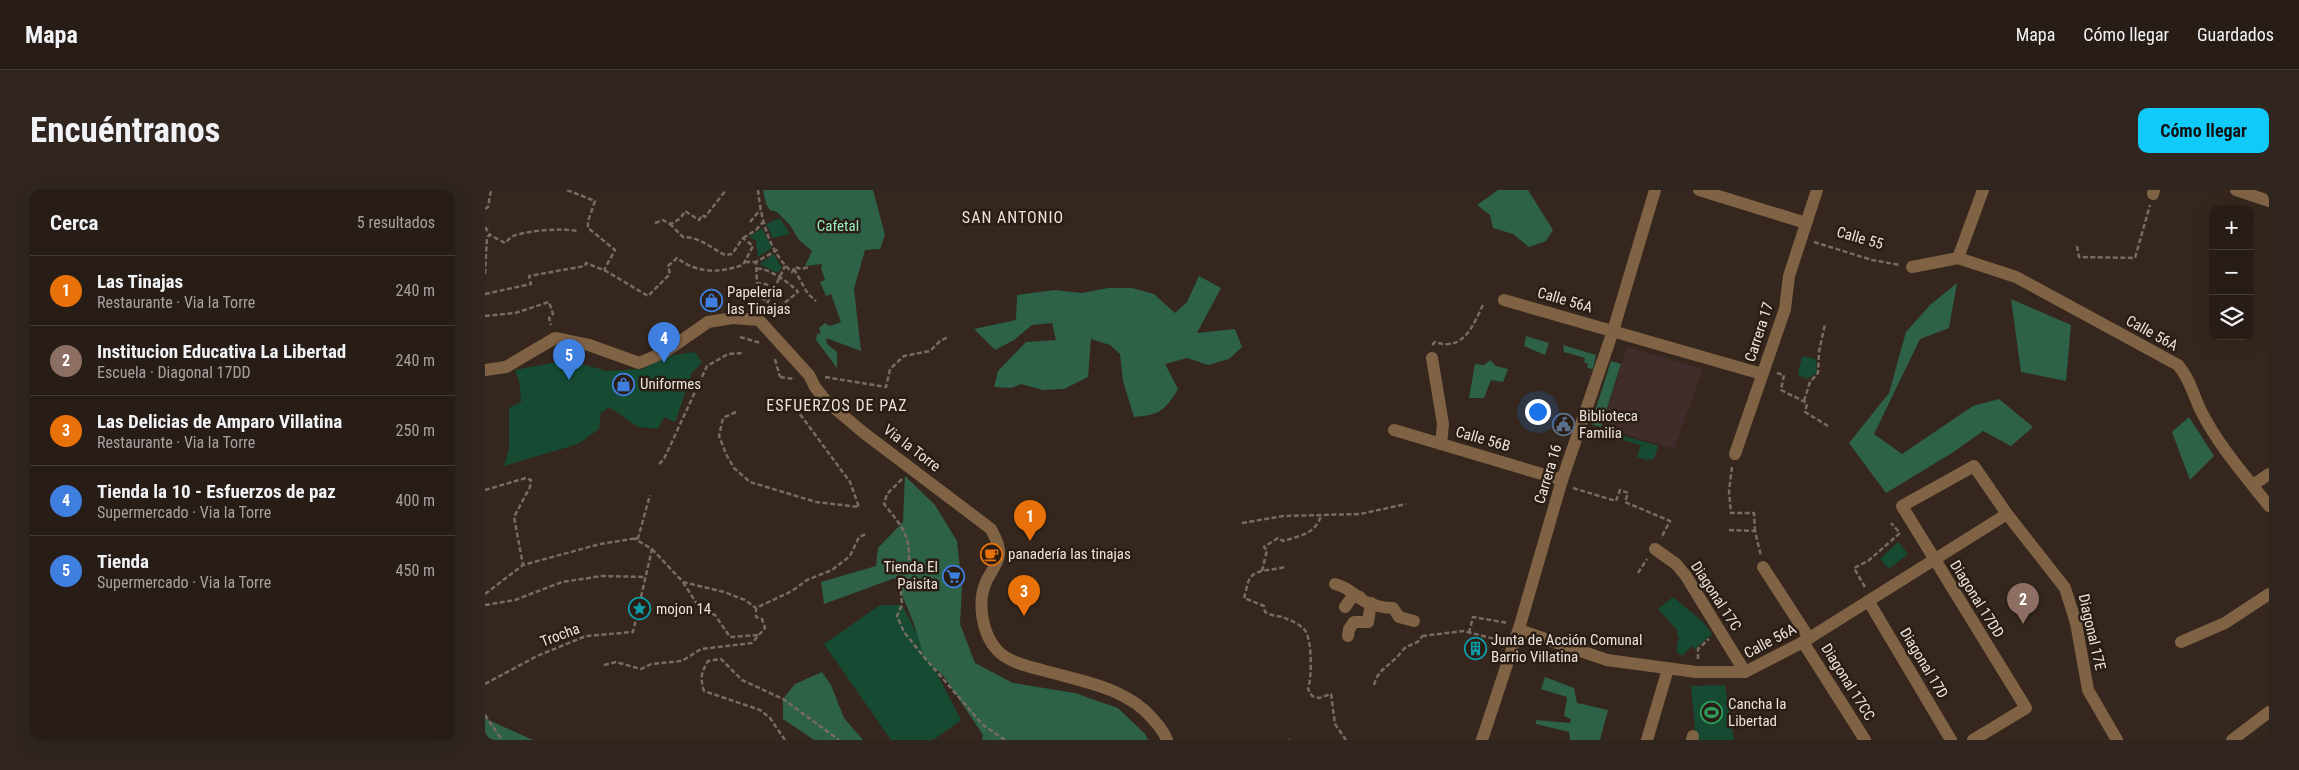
<!DOCTYPE html>
<html lang="es">
<head>
<meta charset="utf-8">
<style>
	body { margin:0; font-family:"Roboto Condensed",sans-serif; background:#30261f; color:#f1f3f6 }
	.controls { position:absolute; right:15px; top:15px; display:grid; overflow:hidden; border-radius:10px; box-shadow:0 5px 20px #0002 }
	.controls button { width:45px; height:45px; display:grid; place-items:center; padding:0; border:0; border-bottom:1px solid #443b35; background:#281d16; color:#f1f3f6; font:25px sans-serif }
	.you { position:absolute; left:1052px; top:221px; width:18px; height:18px; margin:-12px; border:4px solid #fff; border-radius:50%; background:#1a73e8; box-shadow:0 0 0 8px #1a73e833 }
	.badge { display:grid; place-items:center; width:32px; height:32px; border-radius:50%; background:#10cafa; color:#fff; font-size:16px; font-weight:700 }
	.pin { position:absolute; translate:-50% -41px; filter:drop-shadow(0 1px 2px #0008) }
	.pin::after { content:''; position:absolute; top:26px; width:18px; height:15px; background:inherit; clip-path:polygon(0 0,100% 0,50% 100%) }
	.list { margin:0; padding:0; list-style:none }
	h2 { display:flex; justify-content:space-between; align-items:center; height:65px; margin:0; padding:0 20px; font-size:21px }
	h2 small { font-size:16px; font-weight:400; color:#a5a2a1 }
	.list li { display:grid; grid-template-columns:32px 1fr auto; gap:15px; align-items:center; box-sizing:border-box; height:70px; padding:0 20px; border-top:1px solid #443b35 }
	.list b { display:block; font-size:19px; white-space:nowrap }
	.list p { margin:0; font-size:16px; white-space:nowrap; color:#a5a2a1 }
	.list em { font-size:16px; font-style:normal; color:#a5a2a1 }
	.icon { flex:none; width:28px; height:28px; fill:none; stroke:currentColor; stroke-width:2; stroke-linecap:round; stroke-linejoin:round }
	.map { position:relative; flex:none; width:1784px; height:550px; overflow:hidden; border-radius:10px }
	header { display:flex; align-items:center; gap:30px; box-sizing:border-box; height:70px; padding:0 25px; background:#281d16; border-bottom:1px solid #443b35 }
	header strong { font-size:24px }
	nav { display:flex; gap:28px; margin-inline-start:auto; font-size:18px }
	.intro { display:flex; align-items:center; justify-content:space-between; box-sizing:border-box; height:120px; padding:0 30px }
	h1 { margin:0; font-size:35px }
	.button { padding:12px 22px; border-radius:10px; background:#10cafa; color:#111; font-size:18px; font-weight:700 }
	main { display:flex; gap:30px; padding:0 30px }
	aside { flex:1; background:#281d16; border-radius:10px; box-shadow:0 5px 20px #0002 }
	.map>svg:first-child { display:block }
	.education { fill:#402c2a }
	.green { fill:#164a33 }
	.forest { fill:#2d6148 }
	.lines { fill:none; stroke-linecap:round; stroke-linejoin:round }
	.path { stroke:#776b63; stroke-width:2.5; stroke-dasharray:5 2.5; stroke-linecap:butt }
	.minor { stroke:#806244; stroke-width:12 }
	.labels { text-anchor:middle; dominant-baseline:central; stroke-width:5; stroke-linejoin:round; paint-order:stroke }
	.park-label { font-size:15px; fill:#98eac0; stroke:#2a1e14 }
	.street-label { font-size:15px; fill:#ebe2dc; stroke:#2a1e14 }
	.poi-label { font-size:15px; fill:#ebe2dc; stroke:#2a1e14; text-anchor:start }
	.neighbourhood-label { font-size:16px; letter-spacing:1px; fill:#ebe2dc; stroke:#2a1e14 }
</style>
</head>
<body>
<header>
<strong>Mapa</strong>
<nav><a>Mapa</a><a>Cómo llegar</a><a>Guardados</a></nav>
</header>
<div class="intro"><h1>Encuéntranos</h1><a class="button">Cómo llegar</a></div>
<main>
<aside>
<h2>Cerca<small>5 resultados</small></h2>
<ul class="list">
<li><span class="badge" style="background:#e8710a">1</span><div><b>Las Tinajas</b><p>Restaurante · Via la Torre</p></div><em>240 m</em></li>
<li><span class="badge" style="background:#8d6e63">2</span><div><b>Institucion Educativa La Libertad</b><p>Escuela · Diagonal 17DD</p></div><em>240 m</em></li>
<li><span class="badge" style="background:#e8710a">3</span><div><b>Las Delicias de Amparo Villatina</b><p>Restaurante · Via la Torre</p></div><em>250 m</em></li>
<li><span class="badge" style="background:#3f7fe0">4</span><div><b>Tienda la 10 - Esfuerzos de paz</b><p>Supermercado · Via la Torre</p></div><em>400 m</em></li>
<li><span class="badge" style="background:#3f7fe0">5</span><div><b>Tienda</b><p>Supermercado · Via la Torre</p></div><em>450 m</em></li>
</ul>
</aside>
<div class="map">
<svg width="1784" height="550" viewBox="0 0 1784 550">
	<rect width="100%" height="100%" fill="#35271d"/>
	<polygon class="education" points="1142,157 1218,179 1189,259 1117,237"/>
	<g class="green">
		<polygon points="295,28 305,44 288,48 281,34"/>
		<polygon points="277,38 287,58 273,67 271,50 264,47"/>
		<polygon points="289,64 297,78 292,83 274,74"/>
		<polygon points="210,162 217,172 207,183 190,232 179,227 173,239 153,237 124,217 116,223 114,239 93,254 19,276 24,259 24,218 36,212 35,195 30,180 82,170 122,181 158,179 183,166"/>
		<polygon points="1317,166 1331,169 1332,183 1322,189 1313,185"/>
		<polygon points="1133,244 1173,256 1169,269 1161,270 1152,267 1156,255 1131,248"/>
		<polygon points="1413,352 1423,364 1404,379 1395,369"/>
		<polygon points="1188,407 1217,431 1227,444 1210,459 1207,456 1197,466 1191,461 1194,447 1192,445 1192,440 1173,419"/>
		<polygon points="395,415 417,415 476,530 448,550 406,550 339,454"/>
		<polygon points="1240,495 1249,550 1211,550 1206,496"/>
	</g>
	<g class="forest">
		<polygon points="278,0 388,0 400,45 395,59 380,60 369,99 376,161 341,148 342,154 352,162 352,178 331,150 332,144 336,143 334,138 340,133 345,136 356,132 346,104 341,106 335,92 340,90 336,78 337,74 320,76 327,61 314,50 305,35 292,22 285,20 281,14"/>
		<polygon points="1013,0 1043,0 1068,40 1061,51 1044,57 1028,44 1008,38 1005,25 992,15"/>
		<path d="M714 86 736 98 712 143 750 139 757 157 744 169 723 175 702 168 680 174 693 199C680 221 674 225 649 227L638 191 635 164 625 155 606 149 603 187 579 199 558 200 536 194 526 198 509 197 513 181 541 152 571 150 567 133 547 135 529 150 510 160 489 139 531 130 532 105 569 100 597 103 623 98H647L669 104 690 123 702 112Z"/>
		<polygon points="1472,93 1464,138 1435,149 1389,244 1417,264 1488,216 1514,209 1548,237 1526,256 1498,241 1467,263 1401,303 1364,253 1404,203 1421,142 1445,115"/>
		<polygon points="1526,109 1586,135 1581,191 1536,182"/>
		<polygon points="1041,146 1064,153 1060,165 1039,156"/>
		<polygon points="1078,155 1111,165 1108,179 1102,178 1103,174 1099,172 1100,168 1079,162"/>
		<polygon points="1005,170 1011,176 1023,179 1018,192 1006,190 999,208 984,208 990,174 999,175"/>
		<polygon points="1126,171 1136,174 1116,237 1106,234"/>
		<polygon points="1704,227 1729,266 1705,290 1687,242"/>
		<polygon points="420,286 450,315 472,351 477,398 475,434 490,473 528,493 590,503 633,518 660,544 663,550 497,550 498,545 460,488 439,467 429,434 410,388 339,414 336,392 391,376 393,358 418,332"/>
		<polygon points="337,482 346,495 359,528 378,550 329,550 298,529 298,509 310,494"/>
		<polygon points="1060,487 1089,498 1092,513 1123,520 1115,550 1085,550 1084,542 1051,534 1051,530 1085,533 1086,529 1079,526 1082,507 1056,499"/>
		<polygon points="0,528 1,529 48,550 0,550"/>
	</g>
	<g class="lines">
		<g class="path">
			<polyline points="82,0 110,11 103,31 103,38 130,60 119,80"/>
			<path d="M273 0C276 29 284 62 307 82L310 77 316 79 325 77"/>
			<polyline points="0,19 3,17 6,0"/>
			<polyline points="265,32 275,20"/>
			<path d="M170 33 178 30 185 34C192 31 196 29 200 21L214 30 217 25 220 27 241 0"/>
			<polyline points="0,37 5,45"/>
			<polyline points="258,48 271,40 278,32"/>
			<polyline points="1329,52 1387,70 1415,75"/>
			<polyline points="1592,56 1594,67 1650,68 1665,15"/>
			<polyline points="260,72 271,72"/>
			<path d="M272 79C280 76 307 94 313 102L287 123"/>
			<polyline points="309,79 323,104 331,111"/>
			<path d="M0 84 2 47 5 45 20 53C23 51 25 47 28 46 44 40 77 38 93 41"/>
			<polyline points="289,100 281,94 272,93 271,72 294,59"/>
			<path d="M0 104 46 94 44 86 100 76 101 73 121 81 163 106 185 84 183 76 192 68C214 84 233 83 258 75L268 56 258 48 247 64 240 65C226 58 215 47 198 47L185 34"/>
			<polyline points="270,104 283,112"/>
			<polyline points="279,120 300,76"/>
			<polyline points="0,126 30,123 64,112 68,124 64,128 66,135"/>
			<polyline points="255,147 276,153"/>
			<path d="M947 155 950 152C979 162 988 135 998 115"/>
			<polyline points="290,169 295,187"/>
			<polyline points="1292,183 1299,185 1296,200 1320,212 1322,214 1320,222 1343,236"/>
			<polyline points="295,187 310,189"/>
			<polyline points="340,187 401,197 405,179 419,166 445,161 455,151 463,147"/>
			<polyline points="1319,211 1325,192 1333,183 1334,162 1340,134"/>
			<polyline points="251,222 238,228 234,246 241,264 249,278 265,292 331,312 374,317 365,292 309,216 324,209"/>
			<polyline points="174,274 179,269 222,176 243,164 258,163"/>
			<polyline points="1247,277 1244,301 1246,323 1269,323 1270,341"/>
			<path d="M417 289 402 304 399 314C417 337 425 343 424 373 424 386 424 392 416 402L417 415 412 426 419 442 439 467 498 535 520 550"/>
			<polyline points="1088,298 1131,311 1135,300 1143,303 1140,312 1185,331 1176,348"/>
			<polyline points="0,300 41,288 46,290 45,297 29,327 38,375"/>
			<polyline points="757,333 798,326 875,324 921,314"/>
			<polyline points="1244,340 1270,341 1276,366"/>
			<polyline points="167,359 198,392 239,402 260,410 271,418"/>
			<path d="M799 377C788 381 772 378 765 388 762 393 761 402 759 408L779 416 780 422C788 427 795 425 802 429 808 431 819 437 821 442 827 453 827 486 823 499L827 506 834 508 846 504 850 534 861 550"/>
			<path d="M777 381 782 360 779 357 793 348 798 351C815 346 830 344 836 326"/>
			<polyline points="1153,383 1162,369"/>
			<polyline points="198,392 215,419 230,425 245,447 274,445"/>
			<polyline points="1380,397 1369,378 1383,371 1415,343 1406,333"/>
			<polyline points="0,404 38,375 115,354 153,348 165,305"/>
			<polyline points="0,415 30,410 77,392 117,386 161,387"/>
			<polyline points="984,443 988,427 1023,433"/>
			<polyline points="937,446 979,441 1017,451"/>
			<polyline points="1213,469 1213,459 1224,449"/>
			<polyline points="119,475 131,472 156,479 166,474 197,471 216,459 267,453 280,438 277,429 271,427 271,418 307,401 322,390 347,380 365,366 374,347 381,344"/>
			<polyline points="0,494 52,466 101,446 148,442 167,359 150,349 153,348"/>
			<path d="M889 495C893 480 901 478 911 468 914 466 916 461 919 459 925 453 934 455 937 446"/>
			<polyline points="0,525 17,550"/>
			<path d="M300 550 285 528 275 520 219 501C215 488 216 483 223 471L236 469 257 490 298 509 354 550"/>
			<polyline points="804,550 805,550"/>
		</g>
		<g class="minor">
			<polyline points="1214,0 1321,33"/>
			<polyline points="1751,0 1784,11"/>
			<polyline points="1668,4 1669,0"/>
			<polyline points="1473,68 1498,0"/>
			<path d="M1427 77 1473 68 1531 87 1693 175C1706 190 1708 206 1717 223 1734 256 1761 287 1784 316"/>
			<polyline points="1019,110 1277,184"/>
			<polyline points="947,168 958,234 956,254"/>
			<path d="M0 180 21 177 70 148 104 155 154 173 180 162 223 132 248 128 274 130 324 185 330 197 341 211 379 243 506 339C510 348 515 355 514 365 513 374 505 383 501 392 492 412 497 444 512 460 523 472 542 476 557 480 595 491 640 497 667 528 673 535 679 541 682 550"/>
			<polyline points="909,240 1077,290"/>
			<polyline points="1250,264 1300,119 1304,86 1332,0"/>
			<polyline points="1768,295 1784,284"/>
			<polyline points="1170,359 1191,374 1201,386 1260,482"/>
			<polyline points="1278,377 1324,448"/>
			<path d="M850 394C864 397 869 406 881 412 888 415 899 418 908 418L914 427 929 431"/>
			<polyline points="1384,412 1466,550"/>
			<polyline points="860,417 867,407 875,407"/>
			<polyline points="1034,440 1122,470 1211,482 1260,482 1318,452 1522,324"/>
			<polyline points="863,446 864,439 869,432 883,432 886,413"/>
			<polyline points="1318,452 1380,550"/>
			<polyline points="1696,452 1740,433 1784,404"/>
			<polyline points="997,550 1035,435 1077,290 1128,141 1170,0"/>
			<polyline points="1162,550 1183,479"/>
			<polyline points="1207,550 1208,546"/>
			<polyline points="1488,550 1541,518 1417,316 1489,276 1522,324 1580,398 1591,433 1603,500 1632,550"/>
			<polyline points="1747,550 1784,522"/>
		</g>
	</g>
	<defs>
		<symbol id="shop-ring" viewBox="-11 -11 22 22"><circle r="9.5" fill="#2a1e14" stroke="#3f7fe0" stroke-width="1.5"/><path d="M-5-2.5h2.3a2.7 3.5 0 0 1 5.4 0H5L5.5 6h-11ZM-1.5-2.5h3a1.5 2.3 0 0 0-3 0Z" fill="#3f7fe0"/></symbol>
		<symbol id="civic-ring" viewBox="-11 -11 22 22"><circle r="9.5" fill="#2a1e14" stroke="#5c6f8a" stroke-width="1.5"/><path d="M-.6-6.5H3V-4.5H.6V-3L4-1V1h2V6H-6V1h2V-1L-.6-3ZM-1.2 2.5V6h2.4V2.5Z" fill="#5c6f8a"/></symbol>
		<symbol id="cafe-ring" viewBox="-11 -11 22 22"><circle r="9.5" fill="#2a1e14" stroke="#e8710a" stroke-width="1.5"/><path d="M-5.5-4.5H6V0H3Q3 3.5 0 3.5H-2.5Q-5.5 3.5-5.5 0ZM3-3.2v2h1.7v-2ZM-6 4.5H4V6H-6Z" fill="#e8710a"/></symbol>
		<symbol id="supermarket-ring" viewBox="-11 -11 22 22"><circle r="9.5" fill="#2a1e14" stroke="#3f7fe0" stroke-width="1.5"/><path d="M-6-5.5h2.5l.6 2H6L4.5 2H-2.5L-4.4-4H-6ZM-1.5 3.2a1.3 1.3 0 1 0 .1 0ZM3 3.2a1.3 1.3 0 1 0 .1 0Z" fill="#3f7fe0"/></symbol>
		<symbol id="sight-ring" viewBox="-11 -11 22 22"><circle r="9.5" fill="#2a1e14" stroke="#0f9aa8" stroke-width="1.5"/><path d="M0-6L1.8-2.2L6-1.7L2.9 1.2L3.7 5.4L0 3.3L-3.7 5.4L-2.9 1.2L-6-1.7L-1.8-2.2Z" fill="#0f9aa8"/></symbol>
		<symbol id="building-ring" viewBox="-11 -11 22 22"><circle r="9.5" fill="#2a1e14" stroke="#0f9aa8" stroke-width="1.5"/><path d="M-4-6H4V6H1V3H-1V6H-4ZM-2.5-4.3h1.7v1.8h-1.7ZM.8-4.3h1.7v1.8H.8ZM-2.5-1h1.7V.8h-1.7ZM.8-1h1.7V.8H.8Z" fill="#0f9aa8"/></symbol>
		<symbol id="stadium-ring" viewBox="-11 -11 22 22"><circle r="9.5" fill="#2a1e14" stroke="#2e9e5b" stroke-width="1.5"/><path d="M0-5a6.5 5 0 1 0 0 10a6.5 5 0 1 0 0-10ZM-3.5-1.8h7v3.6h-7Z" fill="#2e9e5b"/></symbol>
	</defs>
	<g fill-rule="evenodd">
		<use href="#shop-ring" x="214" y="98" width="25" height="25"/>
		<use href="#shop-ring" x="126" y="182" width="25" height="25"/>
		<use href="#civic-ring" x="1066" y="222" width="25" height="25"/>
		<use href="#cafe-ring" x="494" y="352" width="25" height="25"/>
		<use href="#supermarket-ring" x="456" y="374" width="25" height="25"/>
		<use href="#sight-ring" x="142" y="406" width="25" height="25"/>
		<use href="#building-ring" x="978" y="446" width="25" height="25"/>
		<use href="#stadium-ring" x="1214" y="510" width="25" height="25"/>
	</g>
	<g class="labels">
		<g class="park-label">
			<text x="353" y="36">Cafetal</text>
		</g>
		<g class="street-label">
			<text transform="translate(1375 48) rotate(16)">Calle 55</text>
			<text transform="translate(1080 110) rotate(16)">Calle 56A</text>
			<text transform="translate(1274 142) rotate(-72)">Carrera 17</text>
			<text transform="translate(1667 143) rotate(29)">Calle 56A</text>
			<text transform="translate(998 249) rotate(16)">Calle 56B</text>
			<text transform="translate(427 258) rotate(37)">Via la Torre</text>
			<text transform="translate(1063 284) rotate(-73)">Carrera 16</text>
			<text transform="translate(1231 406) rotate(57)">Diagonal 17C</text>
			<text transform="translate(1492 409) rotate(58)">Diagonal 17DD</text>
			<text transform="translate(1607 442) rotate(77)">Diagonal 17E</text>
			<text transform="translate(75 445) rotate(-21)">Trocha</text>
			<text transform="translate(1285 451) rotate(-28)">Calle 56A</text>
			<text transform="translate(1439 473) rotate(59)">Diagonal 17D</text>
			<text transform="translate(1363 492) rotate(58)">Diagonal 17CC</text>
		</g>
		<g class="poi-label">
			<text x="242" y="102">Papeleria<tspan x="242" dy="17">las Tinajas</tspan></text>
			<text x="155" y="194">Uniformes</text>
			<text x="1094" y="226">Biblioteca<tspan x="1094" dy="17">Familia</tspan></text>
			<text x="523" y="364">panadería las tinajas</text>
			<text x="453" y="377" text-anchor="end">Tienda El<tspan x="453" dy="17">Paisita</tspan></text>
			<text x="171" y="419">mojon 14</text>
			<text x="1006" y="450">Junta de Acción Comunal<tspan x="1006" dy="17">Barrio Villatina</tspan></text>
			<text x="1243" y="514">Cancha la<tspan x="1243" dy="17">Libertad</tspan></text>
		</g>
		<g class="neighbourhood-label">
			<text x="528" y="27">SAN ANTONIO</text>
			<text x="352" y="215">ESFUERZOS DE PAZ</text>
		</g>
	</g>
</svg>
<div class="controls">
<button>+</button>
<button>−</button>
<button><svg class="icon" aria-label="layers" viewBox="0 0 24 24"><path d="M12 4l9 5-9 5-9-5zM3 14l9 5 9-5"/></svg></button>
</div>
<div class="you"></div>
<div class="pin badge" style="left:545px;top:351px;background:#e8710a">1</div>
<div class="pin badge" style="left:1538px;top:434px;background:#8d6e63">2</div>
<div class="pin badge" style="left:539px;top:426px;background:#e8710a">3</div>
<div class="pin badge" style="left:179px;top:173px;background:#3f7fe0">4</div>
<div class="pin badge" style="left:84px;top:190px;background:#3f7fe0">5</div>
</div>
</main>
</body>
</html>
